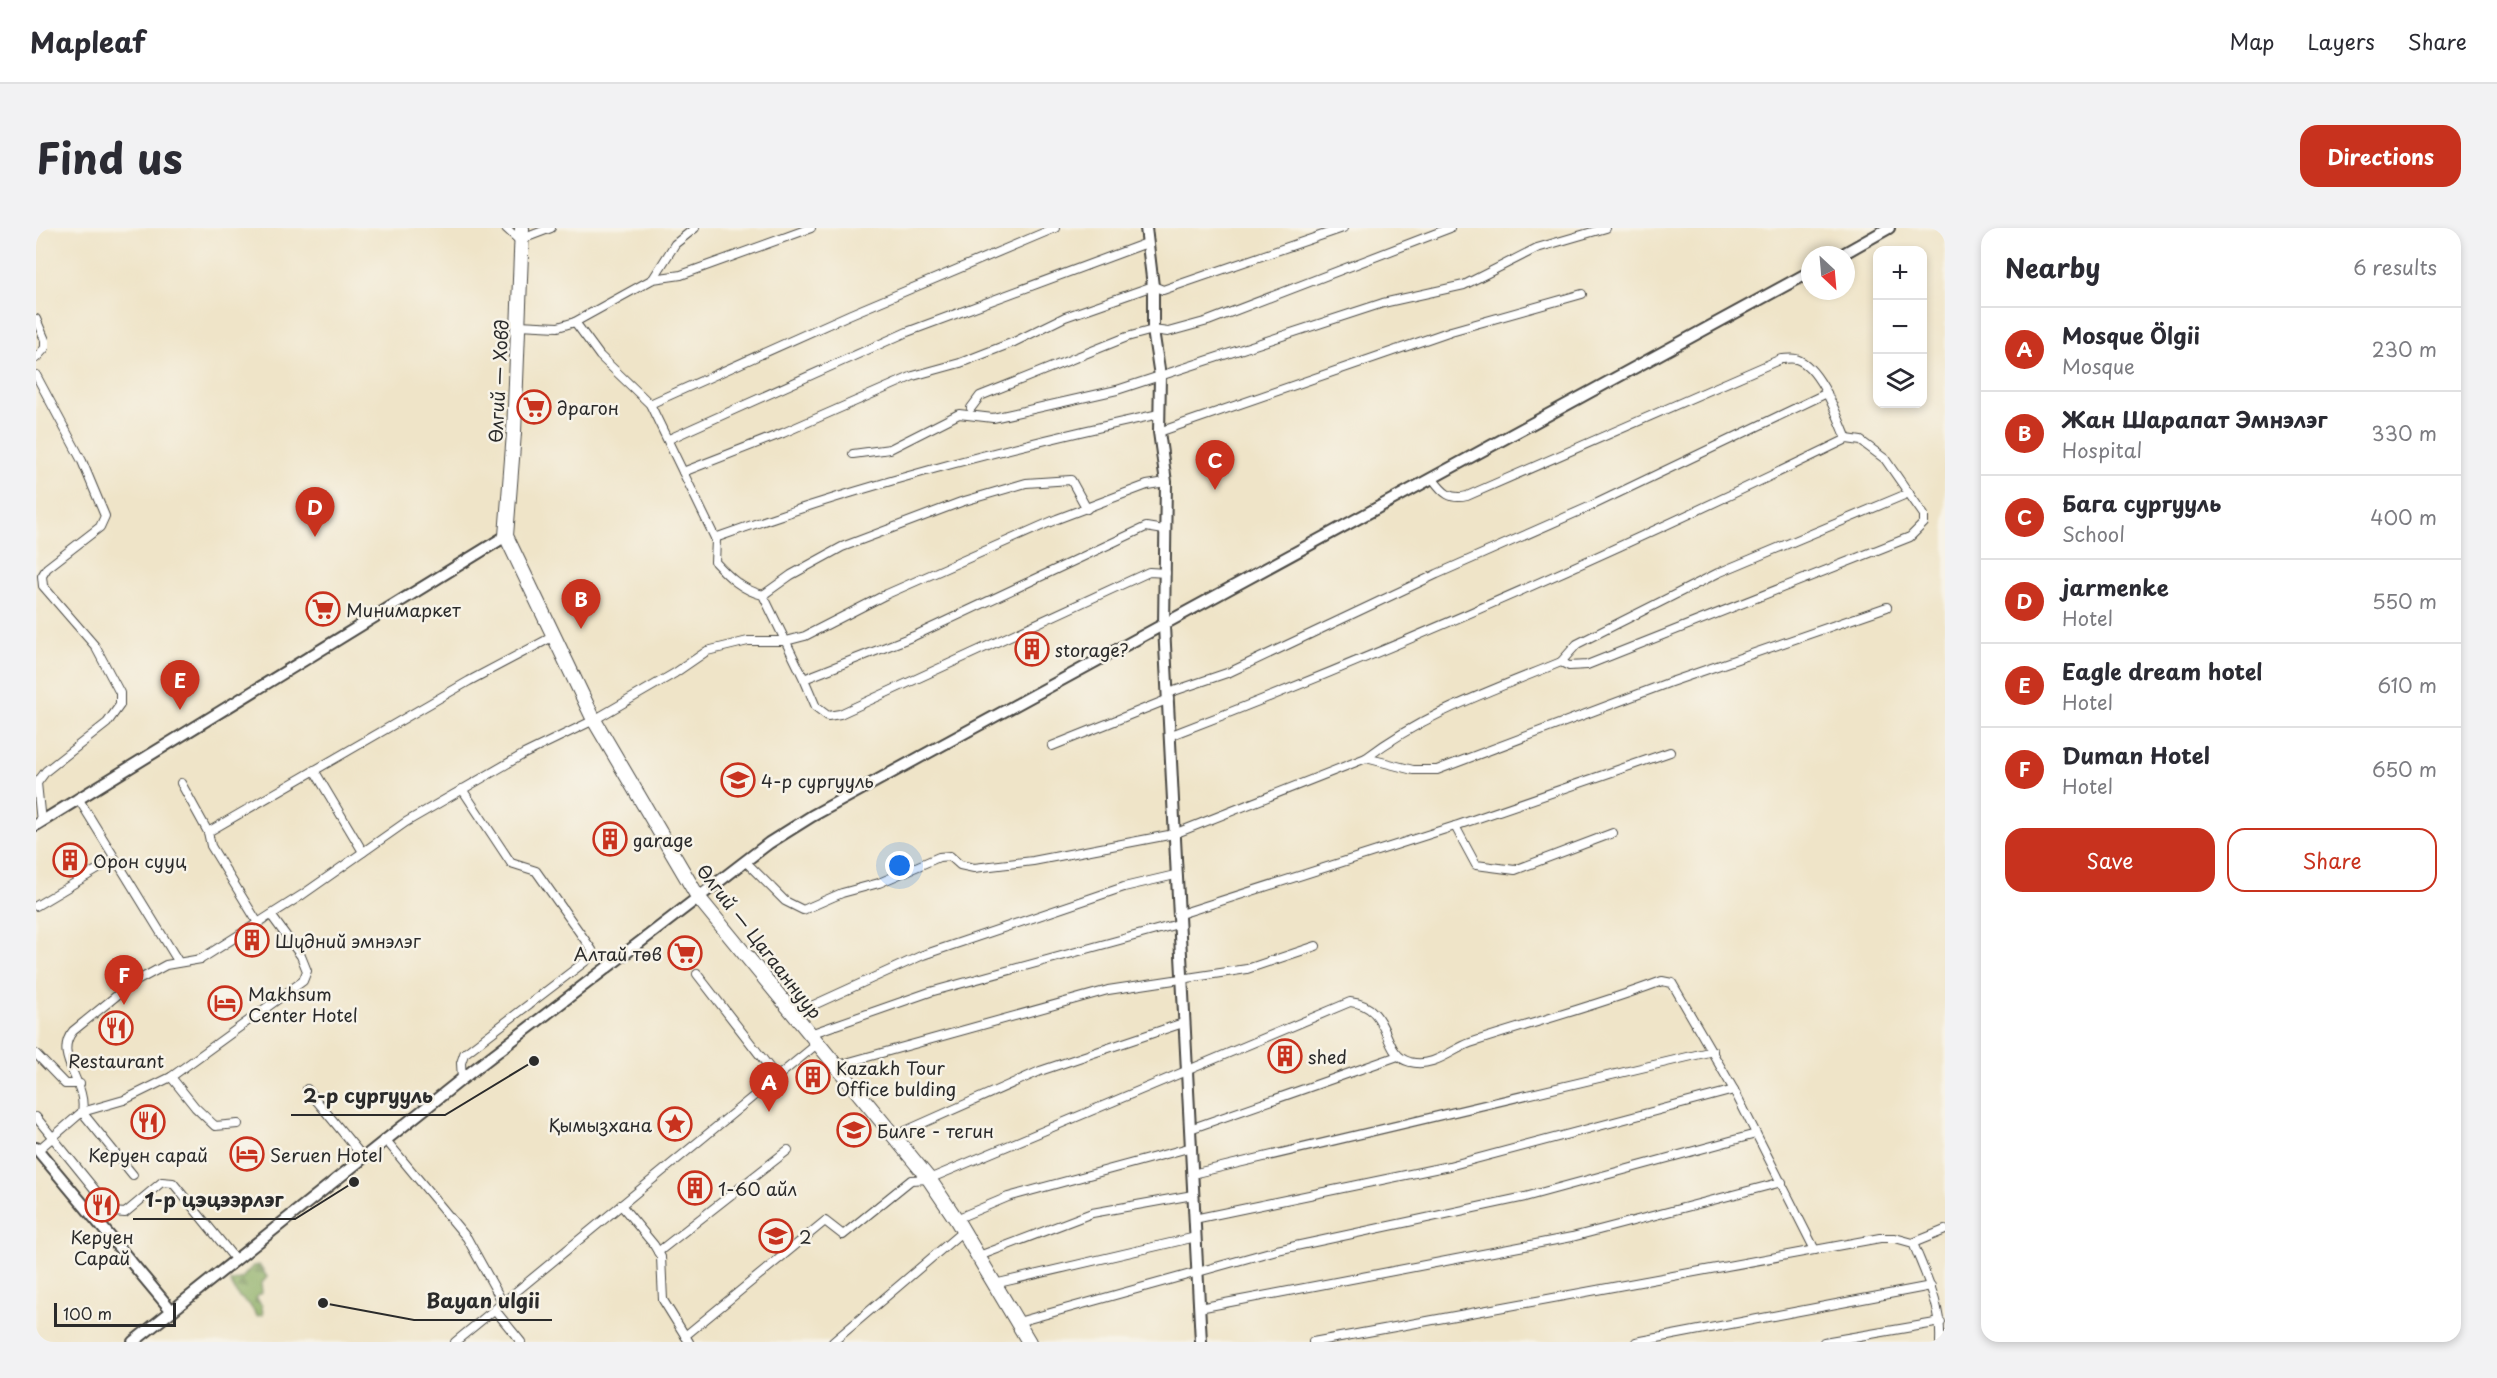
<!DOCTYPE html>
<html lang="en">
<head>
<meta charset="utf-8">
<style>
	body { margin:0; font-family:"Playpen Sans",sans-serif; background:#f2f2f3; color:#2b2b33 }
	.controls { position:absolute; right:18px; top:18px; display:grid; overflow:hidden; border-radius:12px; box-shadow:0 3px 9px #0003 }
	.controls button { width:54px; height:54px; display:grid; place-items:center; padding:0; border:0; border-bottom:2px solid #e1e1e2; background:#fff; color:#2b2b33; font:30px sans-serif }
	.compass { position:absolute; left:1765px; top:18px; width:54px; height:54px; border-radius:50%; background:#fff; box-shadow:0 3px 9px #0003; rotate:154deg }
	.scale { position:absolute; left:18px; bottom:15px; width:122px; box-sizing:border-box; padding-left:6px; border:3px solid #2b2b2b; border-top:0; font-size:16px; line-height:21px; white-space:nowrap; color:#2b2b2b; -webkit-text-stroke:4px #f7f3e8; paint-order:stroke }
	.you { position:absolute; left:864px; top:638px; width:21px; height:21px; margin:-15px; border:4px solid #fff; border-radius:50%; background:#1a73e8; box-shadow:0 0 0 9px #1a73e833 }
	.badge { display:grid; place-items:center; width:39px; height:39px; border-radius:50%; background:#c8321e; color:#fff; font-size:20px; font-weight:700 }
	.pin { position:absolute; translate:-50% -50px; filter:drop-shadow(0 2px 3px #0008) }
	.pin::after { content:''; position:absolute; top:32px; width:21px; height:18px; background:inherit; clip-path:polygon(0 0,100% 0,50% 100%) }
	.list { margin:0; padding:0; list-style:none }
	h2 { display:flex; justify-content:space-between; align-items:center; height:78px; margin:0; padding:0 24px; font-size:26px }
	h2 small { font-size:20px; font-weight:400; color:#7c7c81 }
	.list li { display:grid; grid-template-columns:39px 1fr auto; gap:18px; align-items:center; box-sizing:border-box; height:84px; padding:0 24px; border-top:2px solid #e1e1e2 }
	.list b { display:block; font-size:22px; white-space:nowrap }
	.list p { margin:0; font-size:20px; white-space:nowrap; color:#7c7c81 }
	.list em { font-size:20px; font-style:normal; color:#7c7c81 }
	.actions { display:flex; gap:12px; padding:18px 24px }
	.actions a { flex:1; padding:14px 0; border:2px solid #c8321e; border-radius:18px; text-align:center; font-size:21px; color:#c8321e }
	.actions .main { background:#c8321e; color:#fff }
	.icon { flex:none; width:33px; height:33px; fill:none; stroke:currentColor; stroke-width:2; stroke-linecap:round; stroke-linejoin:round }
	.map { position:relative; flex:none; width:1909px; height:1114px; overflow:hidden; border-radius:18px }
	header { display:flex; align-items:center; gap:36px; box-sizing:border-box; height:84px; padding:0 30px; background:#fff; border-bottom:2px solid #e1e1e2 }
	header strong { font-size:28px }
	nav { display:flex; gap:33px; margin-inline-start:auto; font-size:21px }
	.intro { display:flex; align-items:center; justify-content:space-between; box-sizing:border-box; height:144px; padding:0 36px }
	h1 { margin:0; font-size:42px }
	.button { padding:15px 27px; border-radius:18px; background:#c8321e; color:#fff; font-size:21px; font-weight:700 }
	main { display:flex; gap:36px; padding:0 36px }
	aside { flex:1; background:#fff; border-radius:18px; box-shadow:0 3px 9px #0003 }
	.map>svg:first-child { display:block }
	.forest { fill:url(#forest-firs); stroke:#5a6c46; stroke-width:1.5 }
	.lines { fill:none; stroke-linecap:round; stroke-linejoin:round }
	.street-casing { stroke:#484743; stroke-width:10 }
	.secondary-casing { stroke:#484743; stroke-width:14 }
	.highway-casing { stroke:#484743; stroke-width:16 }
	.street { stroke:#fff; stroke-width:8 }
	.secondary { stroke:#fff; stroke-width:10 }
	.highway { stroke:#fff; stroke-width:14 }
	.labels { text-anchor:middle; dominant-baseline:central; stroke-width:5; stroke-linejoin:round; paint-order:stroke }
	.street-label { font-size:18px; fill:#2b2b2b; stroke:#f7f3e8 }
	.poi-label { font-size:18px; fill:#2b2b2b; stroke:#f7f3e8; text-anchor:start }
	.leader { fill:none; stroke:#2b2b2b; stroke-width:2 }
	.callout-dot { fill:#2b2b2b; stroke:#f7f3e8; stroke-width:2 }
	.callout-label { font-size:20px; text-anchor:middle; font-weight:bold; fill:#2b2b2b; stroke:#f7f3e8; stroke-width:5; stroke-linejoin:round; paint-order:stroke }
</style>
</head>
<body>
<header>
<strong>Mapleaf</strong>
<nav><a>Map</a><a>Layers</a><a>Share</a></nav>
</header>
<div class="intro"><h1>Find us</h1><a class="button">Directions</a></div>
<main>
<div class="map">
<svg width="1909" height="1114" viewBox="0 0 1909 1114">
	<defs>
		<pattern id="forest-firs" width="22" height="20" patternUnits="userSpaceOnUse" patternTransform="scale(1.5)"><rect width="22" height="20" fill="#89ac60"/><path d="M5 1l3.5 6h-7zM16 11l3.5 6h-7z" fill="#708c4f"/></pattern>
	</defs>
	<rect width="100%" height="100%" fill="#f7f3e8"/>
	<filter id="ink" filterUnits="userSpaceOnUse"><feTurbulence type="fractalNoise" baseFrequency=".0167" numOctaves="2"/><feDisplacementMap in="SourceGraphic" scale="12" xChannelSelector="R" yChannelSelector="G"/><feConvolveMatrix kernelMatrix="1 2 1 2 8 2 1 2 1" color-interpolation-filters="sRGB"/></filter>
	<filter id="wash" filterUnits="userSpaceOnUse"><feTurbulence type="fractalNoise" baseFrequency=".008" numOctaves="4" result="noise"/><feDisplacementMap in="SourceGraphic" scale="24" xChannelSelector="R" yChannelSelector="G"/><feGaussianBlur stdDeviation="1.35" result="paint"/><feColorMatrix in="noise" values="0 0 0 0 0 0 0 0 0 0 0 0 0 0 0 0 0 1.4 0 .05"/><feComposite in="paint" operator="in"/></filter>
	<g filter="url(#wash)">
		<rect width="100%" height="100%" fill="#efe4c8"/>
		<polygon class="forest" points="223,1037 231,1049 225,1056 226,1064 220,1070 226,1078 227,1087 221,1088 213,1076 202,1068 194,1054 206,1050 217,1038"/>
	</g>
	<g filter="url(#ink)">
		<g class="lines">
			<defs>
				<g id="street">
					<polyline points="470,0 484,13"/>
					<polyline points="486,11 515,0"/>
					<polyline points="617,51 639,16 659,0"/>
					<polyline points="0,91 9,112 9,120 0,130"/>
					<polyline points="539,94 617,51 645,47 775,0"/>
					<path d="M483 97 522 99 539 94 564 128 614 176 680 312 679 334C693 349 706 362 727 367L768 451"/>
					<polyline points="0,147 46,233 69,288 64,299 11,340 6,348 7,358 59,418 84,465 84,477 71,495 10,543 1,555 5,594"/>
					<polyline points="614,176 815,86 1019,0"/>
					<polyline points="935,180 944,168 1091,109 1117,102 1132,104 1172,93 1414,0"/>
					<polyline points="1123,204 1415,103 1546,66"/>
					<polyline points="633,211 871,104 1111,15"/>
					<polyline points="817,226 854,221 923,186 957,190 1081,162 1347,75 1428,57 1501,20 1570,0"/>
					<polyline points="647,244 747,205 877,148 924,135 978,114 1029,89 1117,58 1127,62 1307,0"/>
					<path d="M1397 251C1407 265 1414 272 1431 268L1745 131C1749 131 1756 130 1760 131 1784 138 1802 190 1811 211"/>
					<polyline points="1128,302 1110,299 878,408 768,451 780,479 792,488 804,486 1113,344 1130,345"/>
					<path d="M679 310C825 257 972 219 1123 186"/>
					<polyline points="727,367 755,347 806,319 925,274 990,255 1035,252 1051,281"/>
					<polyline points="1525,434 1541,416 1682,345 1873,265"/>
					<polyline points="1132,465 1194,444 1401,346 1555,278 1791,165"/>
					<path d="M1133 508C1364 420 1589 319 1811 211L1825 213 1849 231 1888 287V295L1874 309 1551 437 1533 438 1525 434C1457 462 1389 485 1330 530"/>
					<polyline points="1016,518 1133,471"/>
					<polyline points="278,542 327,624"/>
					<polyline points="145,555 172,604 433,453 518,408"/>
					<polyline points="42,570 142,733"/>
					<polyline points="1419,598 1440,637 1479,642 1577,605"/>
					<polyline points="172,604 175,618 222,695"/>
					<polyline points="709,633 749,673 767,682 806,665 843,655 903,629 914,628 924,637 938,640 997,633 1138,606 1330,530 1377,542 1401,542 1632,455 1851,379"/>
					<polyline points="0,678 79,631"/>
					<polyline points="1141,687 1419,598 1634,524"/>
					<polyline points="661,746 740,848"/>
					<polyline points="758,786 887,727 1088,659 1139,647"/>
					<polyline points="774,806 894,764 1142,696"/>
					<polyline points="0,826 29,856 44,856"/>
					<polyline points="799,838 1072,762 1211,741 1280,718"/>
					<polyline points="135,849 159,879 179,898 202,896"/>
					<polyline points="426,851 425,835 428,826 555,729 556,722 500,643 475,635 426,561"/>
					<polyline points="271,861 327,929"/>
					<polyline points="0,889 77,984 89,985 126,954 137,955 199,1031"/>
					<polyline points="1154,901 1362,828"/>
					<polyline points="858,908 1004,843 1147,795"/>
					<polyline points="349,911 431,1010 467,1075"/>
					<polyline points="2,922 46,884 88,872 135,849 267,753 271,743 265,728 235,687"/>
					<polyline points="1156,946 1677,823"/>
					<path d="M97 947 46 884C52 855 16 828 37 803L95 756 130 737 165 731 266 667 370 594 488 526 558 492 639 445 671 423 712 413H750L769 408 851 366 1021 291 1111 257 1130 254"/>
					<polyline points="585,977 618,1017 625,1029 627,1072 653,1114"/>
					<polyline points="920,991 972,969 1156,919"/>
					<polyline points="1158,991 1413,938 1698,862"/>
					<path d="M1877 1015C1890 1048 1906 1078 1904 1114"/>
					<polyline points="622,1024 752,922"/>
					<polyline points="943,1028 1056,985 1157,967"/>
					<polyline points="958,1056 1160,1009"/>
					<polyline points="1163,1080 1536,1009 1746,954"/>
					<polyline points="459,1082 485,1114"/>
					<polyline points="982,1094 1241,1022 1489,969 1720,906"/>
					<path d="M649 1108 789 993 807 1007 875 952 893 951 1314 774C1357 778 1344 827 1374 834 1397 840 1415 822 1434 815 1498 794 1563 777 1626 753L1636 755 1698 862 1779 1022"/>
					<polyline points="419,1114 781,816"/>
					<polyline points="797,1114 927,1003"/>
					<polyline points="1277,1114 1844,1010 1859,1010 1877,1015 1909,1002"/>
					<polyline points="1600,1114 1895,1058"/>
					<polyline points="1788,1114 1905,1094"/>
				</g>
				<g id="secondary">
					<polyline points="1110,0 1117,58 1117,102 1124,148 1123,204 1130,254 1128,398 1165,1114"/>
					<polyline points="1805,27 1853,0"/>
					<polyline points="0,597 470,308"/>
					<polyline points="0,920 136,1083"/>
					<polyline points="97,1114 426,851 733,615 776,588 1774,44"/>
				</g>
				<polyline id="highway" points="486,0 478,205 470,308 558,492 662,669 893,951 920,991 993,1114"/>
			</defs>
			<use href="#street" class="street-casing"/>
			<use href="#secondary" class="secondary-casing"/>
			<use href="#highway" class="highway-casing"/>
			<use href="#street" class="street"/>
			<use href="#secondary" class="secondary"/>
			<use href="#highway" class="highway"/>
		</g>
	</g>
	<defs>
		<symbol id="supermarket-ring" viewBox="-11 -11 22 22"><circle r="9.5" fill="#f7f3e8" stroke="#c8321e" stroke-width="1.5"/><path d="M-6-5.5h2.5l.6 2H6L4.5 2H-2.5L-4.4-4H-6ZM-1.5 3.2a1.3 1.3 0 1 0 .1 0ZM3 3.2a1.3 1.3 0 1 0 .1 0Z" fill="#c8321e"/></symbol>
		<symbol id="building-ring" viewBox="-11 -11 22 22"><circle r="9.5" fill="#f7f3e8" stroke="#c8321e" stroke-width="1.5"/><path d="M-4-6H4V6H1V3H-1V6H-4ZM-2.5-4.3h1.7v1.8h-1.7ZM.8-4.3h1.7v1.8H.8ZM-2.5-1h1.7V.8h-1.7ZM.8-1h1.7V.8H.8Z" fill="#c8321e"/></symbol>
		<symbol id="school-ring" viewBox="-11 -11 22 22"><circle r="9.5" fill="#f7f3e8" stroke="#c8321e" stroke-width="1.5"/><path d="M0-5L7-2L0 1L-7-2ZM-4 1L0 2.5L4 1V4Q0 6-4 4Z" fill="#c8321e"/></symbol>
		<symbol id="hotel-ring" viewBox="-11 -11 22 22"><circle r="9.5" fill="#f7f3e8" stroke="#c8321e" stroke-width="1.5"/><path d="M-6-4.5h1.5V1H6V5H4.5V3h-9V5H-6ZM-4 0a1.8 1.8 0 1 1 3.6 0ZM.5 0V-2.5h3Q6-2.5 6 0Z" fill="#c8321e"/></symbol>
		<symbol id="restaurant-ring" viewBox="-11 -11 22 22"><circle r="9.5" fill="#f7f3e8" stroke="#c8321e" stroke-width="1.5"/><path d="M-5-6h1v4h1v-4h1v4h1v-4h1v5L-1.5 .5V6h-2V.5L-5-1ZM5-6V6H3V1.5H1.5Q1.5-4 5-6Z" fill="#c8321e"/></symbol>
		<symbol id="sight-ring" viewBox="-11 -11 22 22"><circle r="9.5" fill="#f7f3e8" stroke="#c8321e" stroke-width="1.5"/><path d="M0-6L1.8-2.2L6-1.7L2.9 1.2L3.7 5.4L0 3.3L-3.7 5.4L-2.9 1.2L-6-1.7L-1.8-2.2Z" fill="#c8321e"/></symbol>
	</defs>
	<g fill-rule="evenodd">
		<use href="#supermarket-ring" x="479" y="160" width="38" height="38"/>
		<use href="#supermarket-ring" x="268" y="362" width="38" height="38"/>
		<use href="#building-ring" x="977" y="402" width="38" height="38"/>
		<use href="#school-ring" x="683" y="533" width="38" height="38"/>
		<use href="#building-ring" x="555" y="592" width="38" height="38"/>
		<use href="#building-ring" x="15" y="613" width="38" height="38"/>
		<use href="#building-ring" x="197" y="693" width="38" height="38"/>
		<use href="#supermarket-ring" x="630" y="706" width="38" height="38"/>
		<use href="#hotel-ring" x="170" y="756" width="38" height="38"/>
		<use href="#restaurant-ring" x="61" y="781" width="38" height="38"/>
		<use href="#building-ring" x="1230" y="809" width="38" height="38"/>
		<use href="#building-ring" x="758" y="830" width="38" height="38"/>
		<use href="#restaurant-ring" x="93" y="875" width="38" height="38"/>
		<use href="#sight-ring" x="620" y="877" width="38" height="38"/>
		<use href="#school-ring" x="799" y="883" width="38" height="38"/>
		<use href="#hotel-ring" x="192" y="907" width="38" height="38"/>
		<use href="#building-ring" x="640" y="941" width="38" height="38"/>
		<use href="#restaurant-ring" x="47" y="958" width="38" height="38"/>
		<use href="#school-ring" x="721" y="989" width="38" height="38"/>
	</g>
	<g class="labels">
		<g class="street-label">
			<text transform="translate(462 153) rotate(-87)">Өлгий — Ховд</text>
			<text transform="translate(724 713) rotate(52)">Өлгий — Цагааннуур</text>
		</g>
		<g class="poi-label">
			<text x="521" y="179">драгон</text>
			<text x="310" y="381">Минимаркет</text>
			<text x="1019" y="421">storage?</text>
			<text x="725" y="552">4-р сургууль</text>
			<text x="597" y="611">garage</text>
			<text x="57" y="632">Орон сууц</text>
			<text x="239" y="712">Шүдний эмнэлэг</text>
			<text x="626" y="725" text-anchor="end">Алтай төв</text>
			<text x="212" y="765">Makhsum<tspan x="212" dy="21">Center Hotel</tspan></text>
			<text x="1272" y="828">shed</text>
			<text x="80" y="832" text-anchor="middle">Restaurant</text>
			<text x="800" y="839">Kazakh Tour<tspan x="800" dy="21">Office bulding</tspan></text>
			<text x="616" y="896" text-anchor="end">Қымызхана</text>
			<text x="841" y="902">Билге - тегин</text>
			<text x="112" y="926" text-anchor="middle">Керуен сарай</text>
			<text x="234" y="926">Seruen Hotel</text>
			<text x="682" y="960">1-60 айл</text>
			<text x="66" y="1008" text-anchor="middle">Керуен<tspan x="66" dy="21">Сарай</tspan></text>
			<text x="763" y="1008">2</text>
		</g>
	</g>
	<path class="leader" d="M498 833L409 887H255M318 954L259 991H97M287 1075L378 1092H516"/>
	<g class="callout-dot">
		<circle cx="498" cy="833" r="6"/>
		<circle cx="318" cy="954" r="6"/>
		<circle cx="287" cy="1075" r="6"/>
	</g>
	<g class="callout-label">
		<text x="332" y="875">2-р сургууль</text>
		<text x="178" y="979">1-р цэцээрлэг</text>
		<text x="447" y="1080">Bayan ulgii</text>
	</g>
</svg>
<div class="controls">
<button>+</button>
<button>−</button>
<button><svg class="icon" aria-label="layers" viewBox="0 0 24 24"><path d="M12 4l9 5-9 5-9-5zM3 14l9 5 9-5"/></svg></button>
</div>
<svg class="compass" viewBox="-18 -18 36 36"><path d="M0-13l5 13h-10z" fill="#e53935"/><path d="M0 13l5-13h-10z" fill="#7c7c81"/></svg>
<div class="scale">100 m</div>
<div class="you"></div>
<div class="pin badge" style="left:733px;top:884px">A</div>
<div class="pin badge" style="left:545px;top:401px">B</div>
<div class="pin badge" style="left:1179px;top:262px">C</div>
<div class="pin badge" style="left:279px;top:309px">D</div>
<div class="pin badge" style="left:144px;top:482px">E</div>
<div class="pin badge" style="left:88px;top:777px">F</div>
</div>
<aside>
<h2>Nearby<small>6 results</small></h2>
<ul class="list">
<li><span class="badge">A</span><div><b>Mosque Ölgii</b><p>Mosque</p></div><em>230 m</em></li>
<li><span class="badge">B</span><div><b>Жан Шарапат Эмнэлэг</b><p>Hospital</p></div><em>330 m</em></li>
<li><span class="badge">C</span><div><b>Бага сургууль</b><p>School</p></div><em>400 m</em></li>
<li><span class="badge">D</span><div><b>jarmenke</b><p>Hotel</p></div><em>550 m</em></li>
<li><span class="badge">E</span><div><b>Eagle dream hotel</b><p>Hotel</p></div><em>610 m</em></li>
<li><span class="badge">F</span><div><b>Duman Hotel</b><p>Hotel</p></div><em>650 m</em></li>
</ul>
<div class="actions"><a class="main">Save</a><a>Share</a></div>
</aside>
</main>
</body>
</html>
